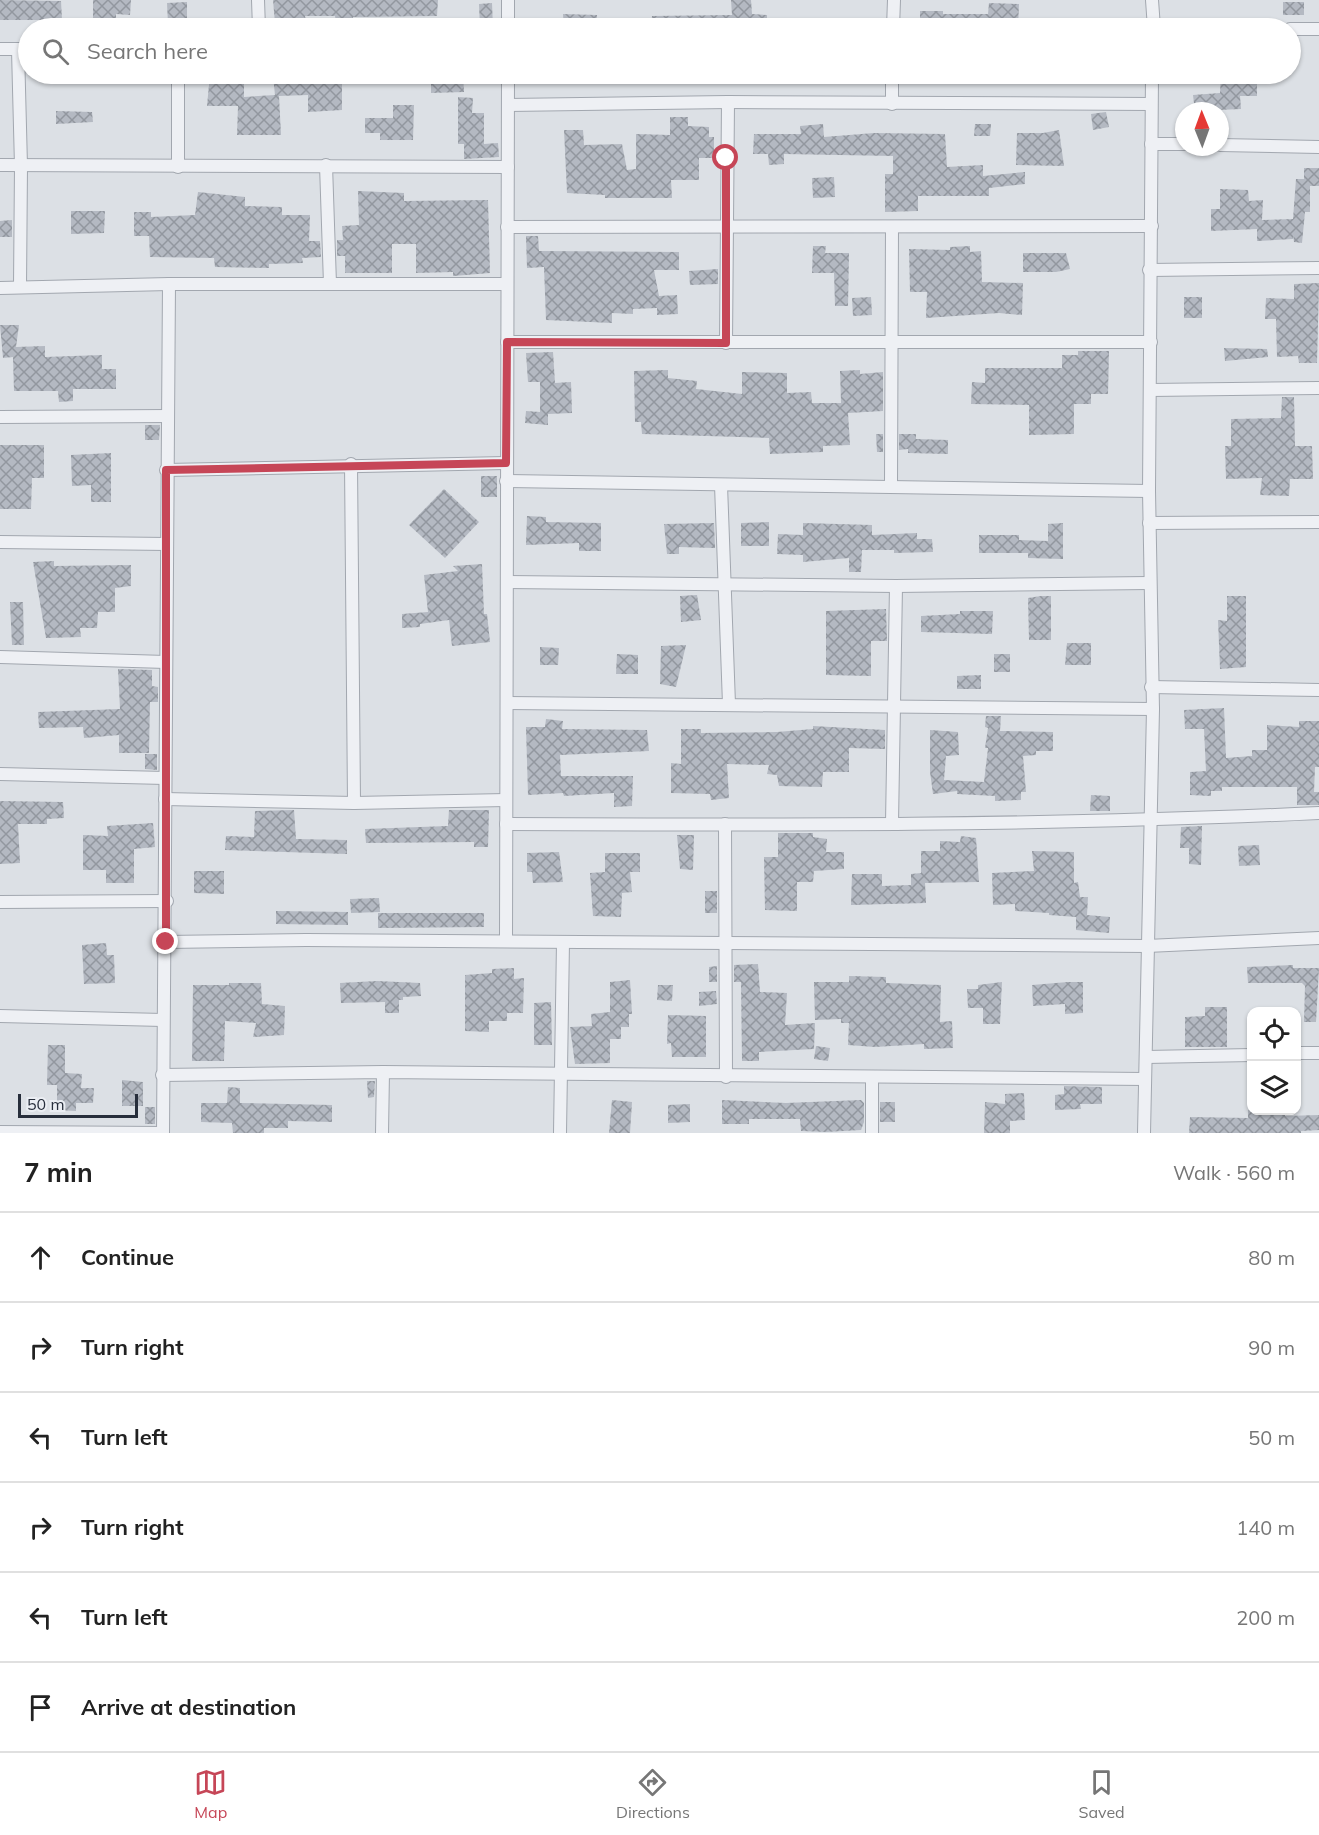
<!DOCTYPE html>
<html lang="en">
<head>
<meta charset="utf-8">
<style>
	body { margin:0; font-family:Mulish,sans-serif; background:#f2f2f2; color:#222 }
	.controls { position:absolute; right:18px; bottom:18px; display:grid; overflow:hidden; border-radius:12px; box-shadow:0 2px 4px #0004 }
	.controls button { width:54px; height:54px; display:grid; place-items:center; padding:0; border:0; border-bottom:2px solid #e0e0e0; background:#fff; color:#222; font:30px sans-serif }
	.compass { position:absolute; left:1175px; top:102px; width:54px; height:54px; border-radius:50%; background:#fff; box-shadow:0 2px 4px #0004; rotate:359deg }
	.scale { position:absolute; left:18px; bottom:15px; width:120px; box-sizing:border-box; padding-left:6px; border:3px solid #272e3b; border-top:0; font-size:16px; line-height:21px; white-space:nowrap; color:#272e3b; -webkit-text-stroke:4px #ebeef3; paint-order:stroke }
	.stop { position:absolute; width:18px; height:18px; margin:-14px; border:4px solid #c64657; border-radius:50%; background:#fff }
	.stop.end { background:#c64657; border-color:#fff; box-shadow:0 2px 6px #0008 }
	.list { margin:0; padding:0; list-style:none }
	h2 { display:flex; justify-content:space-between; align-items:center; height:78px; margin:0; padding:0 24px; font-size:26px }
	h2 small { font-size:20px; font-weight:400; color:#767676 }
	.list li { display:grid; grid-template-columns:39px 1fr auto; gap:18px; align-items:center; box-sizing:border-box; height:90px; padding:0 24px; border-top:2px solid #e0e0e0 }
	.list b { display:block; font-size:22px; white-space:nowrap }
	.list em { font-size:20px; font-style:normal; color:#767676 }
	.icon { flex:none; width:33px; height:33px; fill:none; stroke:currentColor; stroke-width:2; stroke-linecap:round; stroke-linejoin:round }
	.map { position:relative; flex:none; width:1319px; height:1133px; overflow:hidden }
	.search { position:absolute; background:#fff; box-shadow:0 2px 4px #0004; left:18px; right:18px; top:18px; height:66px; display:flex; align-items:center; gap:15px; box-sizing:border-box; padding:0 21px; border-radius:33px; color:#767676; font-size:22px }
	.sheet { height:618px; background:#fff }
	nav { display:flex; justify-content:space-around; align-items:center; box-sizing:border-box; height:84px; border-top:2px solid #e0e0e0; background:#fff; font-size:16px; color:#767676 }
	nav a { display:grid; justify-items:center; gap:3px }
	nav .on { color:#c64657 }
	.map>svg:first-child { display:block }
	.building { fill:url(#building-cross-hatch) }
	.lines { fill:none; stroke-linecap:round; stroke-linejoin:round }
	.street-casing { stroke:#a2a7af; stroke-width:14 }
	.street { stroke:#eef0f4; stroke-width:12 }
	.route { stroke:#c64657; stroke-width:8 }
</style>
</head>
<body>
<div class="map">
<svg width="1319" height="1133" viewBox="0 0 1319 1133">
	<defs>
		<pattern id="building-cross-hatch" width="8" height="8" patternUnits="userSpaceOnUse" patternTransform="scale(1.5)"><rect width="8" height="8" fill="#b4b9c2"/><path d="M0 0l8 8M0 8l8-8" fill="none" stroke="#92979f"/></pattern>
	</defs>
	<rect width="100%" height="100%" fill="#dce0e5"/>
	<g class="building">
		<polygon points="0,0 61,1 62,20 0,20"/>
		<polygon points="93,0 131,0 130,15 116,14 116,21 93,20"/>
		<polygon points="273,0 438,0 437,16 353,17 354,28 337,28 335,16 305,16 306,21 275,23"/>
		<polygon points="731,0 751,0 752,14 767,15 767,28 651,28 652,16 732,15"/>
		<polygon points="187,2 187,23 168,24 167,3"/>
		<rect x="1283" y="2" width="21" height="13"/>
		<polygon points="492,3 493,28 480,28 479,4"/>
		<polygon points="989,3 1019,4 1018,28 920,28 920,11 943,11 943,14 988,14"/>
		<polygon points="563,14 597,15 596,28 564,28"/>
		<polygon points="210,74 244,74 244,97 275,95 273,76 337,74 337,77 342,77 342,110 308,112 308,95 279,96 281,135 237,135 238,106 207,106"/>
		<polygon points="431,74 463,74 464,92 431,93"/>
		<polygon points="1221,74 1257,74 1257,96 1240,96 1241,109 1195,111 1193,95 1220,93"/>
		<polygon points="458,97 473,98 472,113 484,113 484,144 498,143 499,157 464,159 464,144 458,144"/>
		<polygon points="393,105 414,105 413,140 380,140 380,133 365,133 365,118 393,118"/>
		<polygon points="56,111 92,112 93,122 56,124"/>
		<polygon points="1106,112 1109,127 1093,130 1091,114"/>
		<polygon points="670,117 688,117 688,126 709,127 709,137 714,137 714,158 699,158 699,180 671,180 672,198 605,198 605,195 567,193 564,130 583,130 584,145 622,144 627,170 636,169 636,134 670,135"/>
		<polygon points="823,124 824,137 874,133 945,134 947,167 983,165 983,176 1025,172 1025,184 989,188 989,196 918,196 918,211 885,212 885,174 893,174 893,156 784,154 784,164 769,165 768,154 753,154 754,134 801,134 800,126"/>
		<polygon points="975,124 991,124 990,136 974,136"/>
		<polygon points="1059,130 1064,166 1016,165 1017,133 1043,133"/>
		<polygon points="1304,168 1319,168 1319,186 1310,186 1310,212 1305,212 1302,243 1294,242 1293,235 1293,239 1257,241 1257,229 1211,231 1211,209 1220,209 1220,189 1248,190 1249,201 1263,200 1262,220 1293,219 1296,179 1304,179"/>
		<polygon points="834,177 835,197 813,198 812,178"/>
		<polygon points="358,191 404,193 404,201 488,200 490,273 453,276 453,272 416,273 416,244 392,244 392,273 345,273 345,256 337,256 337,240 343,240 342,226 359,225"/>
		<polygon points="198,192 245,197 245,206 282,207 282,215 310,215 309,241 320,241 321,257 302,258 303,263 269,264 269,268 215,267 214,258 150,257 149,236 134,236 134,212 151,212 151,217 195,215"/>
		<polygon points="71,211 105,211 104,233 71,234"/>
		<polygon points="12,220 12,237 0,237 0,221"/>
		<polygon points="526,236 538,236 539,251 679,252 679,270 654,270 659,296 677,295 678,314 657,315 657,308 633,309 633,314 612,313 612,323 546,320 544,267 527,268"/>
		<polygon points="813,246 826,246 825,253 849,253 848,306 835,306 834,273 812,273"/>
		<polygon points="970,246 970,252 981,251 982,282 1023,283 1022,315 999,313 926,318 927,292 910,292 909,249 950,250 950,247"/>
		<polygon points="1023,253 1066,253 1070,269 1056,272 1023,272"/>
		<polygon points="718,269 718,284 690,285 689,271"/>
		<polygon points="1319,283 1317,363 1299,363 1298,356 1277,357 1276,319 1265,319 1266,298 1294,299 1294,284"/>
		<polygon points="871,297 872,315 853,316 852,298"/>
		<rect x="1184" y="297" width="18" height="21"/>
		<polygon points="0,325 19,325 16,347 45,346 45,357 102,355 102,369 116,369 116,389 73,389 73,401 59,402 58,391 14,391 13,357 3,358"/>
		<polygon points="1224,348 1267,349 1268,357 1225,361"/>
		<polygon points="1078,351 1109,351 1108,394 1091,394 1091,404 1074,404 1074,434 1029,435 1029,405 971,404 972,382 985,383 985,368 1062,368 1062,355 1078,355"/>
		<polygon points="553,352 555,383 571,382 572,413 548,414 548,425 525,423 526,411 540,412 540,382 528,382 526,353"/>
		<polygon points="668,370 668,378 697,381 696,389 742,394 742,372 787,373 787,393 811,392 812,403 841,403 840,371 860,370 860,374 883,372 883,411 848,413 850,445 823,446 823,452 770,454 769,438 642,434 641,422 635,422 634,371"/>
		<polygon points="1282,397 1294,397 1295,446 1312,446 1313,479 1290,479 1289,496 1260,495 1262,478 1226,479 1225,446 1231,446 1231,419 1281,418"/>
		<polygon points="145,425 160,425 159,440 145,440"/>
		<polygon points="876,434 883,434 883,452 877,452"/>
		<polygon points="899,434 916,434 916,439 948,440 948,454 908,453 908,449 899,450"/>
		<polygon points="0,445 44,445 44,478 32,478 31,509 0,509"/>
		<polygon points="111,453 111,502 91,502 91,485 72,486 71,455"/>
		<rect x="481" y="476" width="16" height="21"/>
		<polygon points="444,489 479,522 445,558 409,525"/>
		<polygon points="527,516 546,517 546,522 601,523 601,551 579,551 579,543 526,545"/>
		<polygon points="769,522 769,546 741,546 741,523"/>
		<polygon points="714,523 715,548 679,547 679,554 667,554 664,524"/>
		<polygon points="803,523 872,525 872,535 917,533 917,539 932,539 933,552 894,553 894,550 862,550 861,572 849,572 849,558 803,562 803,555 777,554 778,534 803,535"/>
		<polygon points="1063,523 1063,559 1028,558 1028,553 979,553 979,535 1019,535 1019,540 1048,541 1048,524"/>
		<polygon points="54,561 54,566 131,565 131,586 115,588 115,612 98,612 97,628 80,628 81,637 46,638 33,562"/>
		<polygon points="482,564 484,614 487,614 490,642 452,646 449,620 420,624 420,627 402,628 402,614 428,612 424,575 458,571 453,566"/>
		<polygon points="697,595 701,620 681,622 680,596"/>
		<polygon points="1041,596 1051,596 1051,640 1029,640 1028,598"/>
		<polygon points="1227,596 1246,596 1246,667 1220,669 1218,620 1227,621"/>
		<polygon points="10,602 23,602 24,645 12,645"/>
		<polygon points="886,609 887,641 871,641 871,676 826,675 826,611"/>
		<polygon points="960,611 993,611 992,634 921,632 921,616 960,614"/>
		<polygon points="1067,643 1091,643 1091,665 1065,665"/>
		<polygon points="686,645 676,687 660,684 661,646"/>
		<polygon points="540,647 559,648 558,665 540,665"/>
		<polygon points="617,654 638,655 638,674 616,674"/>
		<rect x="994" y="654" width="16" height="18"/>
		<polygon points="118,669 152,670 152,686 158,687 158,702 150,702 149,753 119,753 119,735 84,738 83,727 39,728 38,712 120,709"/>
		<polygon points="981,675 981,689 957,689 957,676"/>
		<polygon points="1224,708 1226,758 1252,756 1252,750 1267,750 1267,725 1299,727 1299,721 1319,721 1319,767 1315,767 1314,792 1319,792 1319,805 1297,805 1297,787 1222,787 1222,791 1211,791 1211,796 1190,795 1190,772 1206,771 1204,729 1185,729 1184,710"/>
		<polygon points="986,716 1001,716 1000,731 1053,732 1053,751 1036,751 1036,755 1023,756 1026,792 1021,792 1021,800 995,801 995,796 957,794 957,791 933,794 930,772 930,730 958,732 959,755 946,756 944,780 984,782 988,748 985,748 988,728 985,727"/>
		<polygon points="546,719 563,721 562,729 647,730 649,751 560,755 561,776 633,776 632,806 614,807 614,793 564,796 563,793 528,795 526,727 545,727"/>
		<polygon points="813,726 885,730 885,749 849,748 849,772 823,772 822,787 779,786 777,775 767,774 769,765 727,764 729,798 711,800 710,794 671,793 671,763 681,764 681,729 701,729 701,733 777,732 813,729"/>
		<polygon points="145,754 157,754 157,770 145,769"/>
		<polygon points="1091,795 1110,796 1110,811 1090,811"/>
		<polygon points="0,801 63,802 64,818 47,819 47,824 18,824 20,863 0,864"/>
		<polygon points="294,810 296,839 347,840 347,854 225,850 226,836 254,837 255,811"/>
		<polygon points="449,810 489,810 488,847 474,847 474,842 366,843 365,829 448,826"/>
		<polygon points="153,823 155,847 134,849 134,883 106,883 106,870 83,870 83,835 108,836 107,826"/>
		<polygon points="1202,826 1201,865 1189,864 1189,848 1180,848 1181,827"/>
		<polygon points="778,833 813,833 813,837 827,839 826,852 844,852 844,869 814,871 813,882 797,882 797,911 765,910 764,857 778,857"/>
		<polygon points="677,835 694,835 693,870 680,869"/>
		<polygon points="961,836 976,838 979,882 925,883 926,903 851,905 852,874 882,874 882,886 911,885 911,874 921,873 921,851 940,851 940,841 960,842"/>
		<polygon points="1259,845 1260,865 1239,866 1238,846"/>
		<polygon points="1032,851 1074,852 1074,883 1078,882 1080,897 1088,897 1087,915 1110,917 1109,933 1076,930 1076,917 1049,915 1049,913 1015,911 1015,904 993,905 992,873 1034,871"/>
		<polygon points="559,852 563,882 533,883 532,872 527,872 527,853"/>
		<polygon points="605,853 640,853 640,872 630,872 632,892 622,893 621,917 593,916 590,873 605,872"/>
		<polygon points="194,871 224,871 224,894 194,893"/>
		<rect x="705" y="891" width="12" height="22"/>
		<polygon points="379,898 380,912 351,913 350,899"/>
		<polygon points="276,911 348,912 348,925 276,924"/>
		<polygon points="378,913 484,913 484,927 378,928"/>
		<polygon points="106,943 107,955 114,955 115,983 84,984 82,945"/>
		<polygon points="758,964 760,992 787,993 785,1025 815,1023 814,1049 759,1052 759,1061 742,1061 741,982 734,982 734,965"/>
		<polygon points="1293,965 1293,968 1319,968 1316,1022 1304,1022 1305,986 1302,983 1248,983 1247,967"/>
		<polygon points="717,966 717,982 709,982 709,967"/>
		<polygon points="514,968 514,979 524,978 523,1013 507,1013 507,1021 489,1021 489,1032 465,1031 465,975 492,973 492,969"/>
		<polygon points="849,976 886,977 886,983 941,985 940,1022 952,1021 953,1048 924,1049 924,1044 875,1047 848,1045 849,1023 841,1023 841,1019 815,1020 814,982 849,982"/>
		<polygon points="630,980 632,1014 629,1014 629,1027 621,1027 621,1039 610,1039 610,1063 575,1064 570,1027 592,1026 591,1014 610,1012 610,982"/>
		<polygon points="377,981 420,983 421,996 403,997 403,1000 399,1000 399,1013 385,1013 385,1002 341,1003 340,983"/>
		<polygon points="1002,982 1000,1024 983,1024 983,1008 968,1008 967,989 978,989 978,985"/>
		<polygon points="1068,982 1083,982 1083,1013 1065,1014 1065,1004 1033,1006 1032,985"/>
		<polygon points="229,983 261,983 262,1004 285,1006 284,1035 253,1037 256,1023 225,1021 224,1061 192,1061 193,985 229,985"/>
		<polygon points="658,985 673,985 672,1001 657,1000"/>
		<polygon points="716,991 717,1004 699,1006 699,992"/>
		<polygon points="551,1002 552,1045 534,1045 534,1003"/>
		<polygon points="1205,1007 1227,1007 1227,1047 1185,1047 1185,1017 1205,1016"/>
		<polygon points="668,1015 706,1016 706,1057 672,1057 671,1043 667,1044"/>
		<polygon points="48,1045 65,1045 65,1073 82,1074 81,1088 94,1088 93,1103 76,1103 76,1111 57,1110 57,1085 47,1085"/>
		<polygon points="816,1046 830,1048 828,1061 814,1059"/>
		<polygon points="122,1080 143,1082 143,1106 122,1106"/>
		<polygon points="367,1081 375,1081 374,1097 368,1098"/>
		<polygon points="1064,1086 1102,1087 1102,1104 1080,1104 1081,1109 1055,1110 1055,1095 1064,1094"/>
		<polygon points="228,1087 240,1088 240,1103 332,1105 332,1122 288,1121 288,1128 264,1128 264,1133 233,1133 232,1123 201,1122 201,1103 227,1103"/>
		<polygon points="1024,1093 1025,1120 1010,1121 1010,1133 984,1133 985,1102 1005,1104 1005,1094"/>
		<polygon points="612,1100 632,1102 630,1133 609,1133"/>
		<polygon points="722,1100 786,1103 861,1100 864,1103 864,1122 861,1130 826,1132 801,1131 800,1119 749,1119 749,1124 722,1124"/>
		<rect x="880" y="1102" width="15" height="20"/>
		<polygon points="690,1104 690,1122 668,1123 668,1105"/>
		<rect x="145" y="1107" width="10" height="17"/>
		<polygon points="1248,1110 1285,1110 1285,1116 1319,1115 1319,1130 1301,1131 1301,1133 1189,1133 1190,1117 1248,1118"/>
	</g>
	<g class="lines">
		<defs>
			<g id="street">
				<polyline points="258,0 259,28"/>
				<polyline points="1152,0 1154,28"/>
				<polyline points="508,28 508,0"/>
				<polyline points="893,28 894,0"/>
				<polyline points="1290,29 1319,29"/>
				<polyline points="0,49 28,49"/>
				<polyline points="18,50 21,166 20,287"/>
				<polyline points="178,74 178,167"/>
				<polyline points="892,104 892,74"/>
				<polyline points="508,105 728,102 1151,104"/>
				<polyline points="1151,144 1184,144"/>
				<polyline points="1220,145 1319,147"/>
				<polyline points="0,165 508,167"/>
				<polyline points="326,165 330,284"/>
				<polyline points="507,227 1152,226"/>
				<polyline points="1149,270 1319,268"/>
				<polyline points="0,288 169,284 507,284"/>
				<polyline points="507,342 1151,342"/>
				<polyline points="726,343 728,102"/>
				<polyline points="1150,390 1319,388"/>
				<polyline points="0,417 168,416"/>
				<polyline points="351,464 354,803"/>
				<polyline points="166,470 506,463"/>
				<polyline points="506,481 1149,491"/>
				<polyline points="721,485 729,704"/>
				<polyline points="891,486 892,227"/>
				<polyline points="1149,523 1319,522"/>
				<polyline points="0,542 167,544"/>
				<polyline points="507,582 896,586 1149,583"/>
				<polyline points="0,657 166,662"/>
				<polyline points="1151,687 1319,690"/>
				<polyline points="507,703 1153,709"/>
				<polyline points="0,774 165,778"/>
				<polyline points="165,799 354,803 506,800"/>
				<polyline points="892,823 896,586"/>
				<path d="M506 824C777 825 1048 826 1319 813"/>
				<polyline points="725,824 726,1077"/>
				<polyline points="0,902 167,901"/>
				<polyline points="506,941 508,74"/>
				<polyline points="166,942 306,940 1147,946 1319,938"/>
				<polyline points="0,1016 163,1020"/>
				<polyline points="1296,1053 1319,1053"/>
				<polyline points="1146,1057 1252,1055"/>
				<polyline points="162,1075 383,1072 1145,1079"/>
				<polyline points="872,1077 872,1133"/>
				<polyline points="0,1132 163,1133"/>
				<polyline points="163,1133 169,284"/>
				<polyline points="382,1133 383,1072"/>
				<polyline points="560,1133 563,942"/>
				<polyline points="1144,1133 1153,709 1149,491 1152,74"/>
			</g>
		</defs>
		<use href="#street" class="street-casing"/>
		<use href="#street" class="street"/>
	</g>
	<g class="lines">
		<polyline class="route" points="166,942 166,470 506,463 507,342 726,343 726,158"/>
	</g>
</svg>
<div class="controls">
<button><svg class="icon" aria-label="locate" viewBox="0 0 24 24"><circle cx="12" cy="12" r="6"/><path d="M12 2v4M12 18v4M2 12h4M18 12h4"/></svg></button>
<button><svg class="icon" aria-label="layers" viewBox="0 0 24 24"><path d="M12 4l9 5-9 5-9-5zM3 14l9 5 9-5"/></svg></button>
</div>
<svg class="compass" viewBox="-18 -18 36 36"><path d="M0-13l5 13h-10z" fill="#e53935"/><path d="M0 13l5-13h-10z" fill="#767676"/></svg>
<div class="scale">50 m</div>
<div class="stop" style="left:726px;top:158px"></div>
<div class="stop end" style="left:166px;top:942px"></div>
<div class="search"><svg class="icon" aria-label="search" viewBox="0 0 24 24"><circle cx="10" cy="10" r="6"/><path d="M15 15l6 6"/></svg>Search here</div>
</div>
<section class="sheet">
<h2>7 min<small>Walk · 560 m</small></h2>
<ul class="list">
<li><svg class="icon" aria-label="ahead" viewBox="0 0 24 24"><path d="M12 20V5M6 11l6-6 6 6"/></svg><div><b>Continue</b></div><em>80 m</em></li>
<li><svg class="icon" aria-label="right" viewBox="0 0 24 24"><path d="M7 20v-9h11M14 6l5 5-5 5"/></svg><div><b>Turn right</b></div><em>90 m</em></li>
<li><svg class="icon" aria-label="left" viewBox="0 0 24 24"><path d="M17 20v-9H6M10 6l-5 5 5 5"/></svg><div><b>Turn left</b></div><em>50 m</em></li>
<li><svg class="icon" aria-label="right" viewBox="0 0 24 24"><path d="M7 20v-9h11M14 6l5 5-5 5"/></svg><div><b>Turn right</b></div><em>140 m</em></li>
<li><svg class="icon" aria-label="left" viewBox="0 0 24 24"><path d="M17 20v-9H6M10 6l-5 5 5 5"/></svg><div><b>Turn left</b></div><em>200 m</em></li>
<li><svg class="icon" aria-label="arrive" viewBox="0 0 24 24"><path d="M6 21V4h12l-3 4 3 4H6"/></svg><div><b>Arrive at destination</b></div></li>
</ul>
</section>
<nav>
<a class="on"><svg class="icon" aria-label="map" viewBox="0 0 24 24"><path d="M3 6l6-2 6 2 6-2v14l-6 2-6-2-6 2zM9 4v14M15 6v14"/></svg>Map</a>
<a><svg class="icon" aria-label="directions" viewBox="0 0 24 24"><path d="M12 3l9 9-9 9-9-9zM9 14v-3h6M13 9l2 2-2 2"/></svg>Directions</a>
<a><svg class="icon" aria-label="saved" viewBox="0 0 24 24"><path d="M7 4h10v16l-5-4-5 4z"/></svg>Saved</a>
</nav>
</body>
</html>
